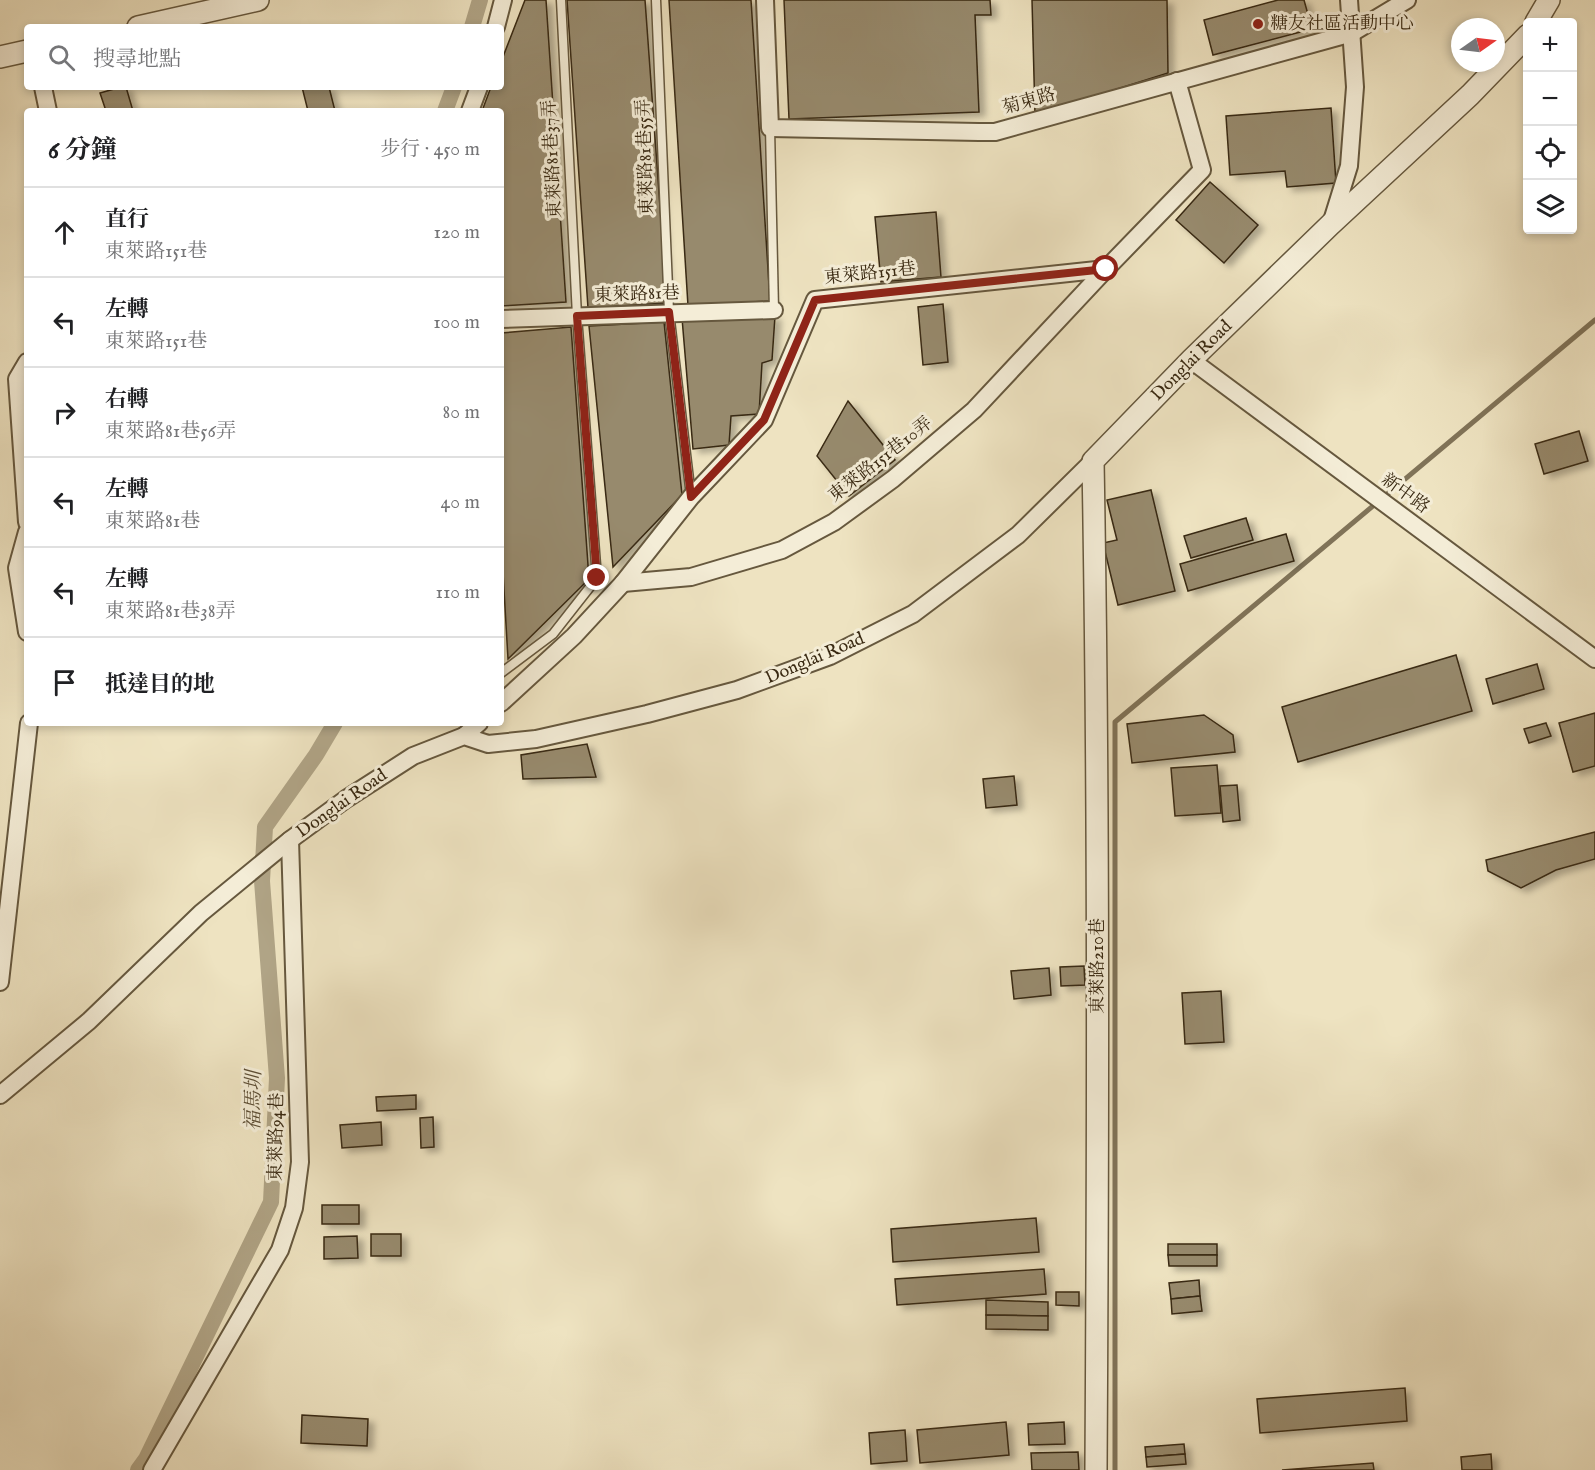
<!DOCTYPE html>
<html lang="zh-TW">
<head>
<meta charset="utf-8">
<style>
	body { margin:0; font-family:"IM FELL English","Noto Serif TC",serif; background:#f6f6f6; color:#202124 }
	.controls { position:absolute; right:18px; top:18px; display:grid; overflow:hidden; border-radius:6px; box-shadow:0 3px 9px #0003 }
	.controls button { width:54px; height:54px; display:grid; place-items:center; padding:0; border:0; border-bottom:2px solid #e0e0e0; background:#fff; color:#202124; font:30px sans-serif }
	.compass { position:absolute; left:1451px; top:18px; width:54px; height:54px; border-radius:50%; background:#fff; box-shadow:0 3px 9px #0003; rotate:76deg }
	.stop { position:absolute; width:18px; height:18px; margin:-14px; border:4px solid #8f2418; border-radius:50%; background:#fff }
	.stop.end { background:#8f2418; border-color:#fff; box-shadow:0 2px 6px #0008 }
	.list { margin:0; padding:0; list-style:none }
	h2 { display:flex; justify-content:space-between; align-items:center; height:78px; margin:0; padding:0 24px; font-size:26px }
	h2 small { font-size:20px; font-weight:400; color:#757577 }
	.list li { display:grid; grid-template-columns:39px 1fr auto; gap:18px; align-items:center; box-sizing:border-box; height:90px; padding:0 24px; border-top:2px solid #e0e0e0 }
	.list b { display:block; font-size:22px; white-space:nowrap }
	.list p { margin:0; font-size:20px; white-space:nowrap; color:#757577 }
	.list em { font-size:20px; font-style:normal; color:#757577 }
	.icon { flex:none; width:33px; height:33px; fill:none; stroke:currentColor; stroke-width:2; stroke-linecap:round; stroke-linejoin:round }
	.map { position:relative; flex:none; width:1595px; height:1470px; overflow:hidden }
	.search { position:absolute; background:#fff; box-shadow:0 3px 9px #0003; left:24px; top:24px; width:480px; height:66px; display:flex; align-items:center; gap:15px; box-sizing:border-box; padding:0 21px; border-radius:6px; color:#757577; font-size:22px }
	.panel { position:absolute; background:#fff; box-shadow:0 3px 9px #0003; left:24px; top:108px; width:480px; height:618px; border-radius:6px }
	.map>svg:first-child { display:block }
	.lines { fill:none; stroke-linecap:round; stroke-linejoin:round }
	.stream { stroke:#807358; stroke-width:5 }
	.canal { stroke:#b0a486; stroke-width:16 }
	.building { fill:#978a6d; stroke:#392912; stroke-width:1.5; filter:url(#shadow) }
	.service-casing { stroke:#66583e; stroke-width:11 }
	.minor-casing { stroke:#66583e; stroke-width:20 }
	.tertiary-casing { stroke:#66583e; stroke-width:24 }
	.service { stroke:#f4edd7; stroke-width:8 }
	.minor { stroke:#f4edd7; stroke-width:16 }
	.tertiary { stroke:#f4edd7; stroke-width:21 }
	.route { stroke:#8f2418; stroke-width:8 }
	.poi-dot { fill:#8f2418; stroke:#f4edd7; stroke-width:2 }
	.labels { text-anchor:middle; dominant-baseline:central; stroke-width:6; stroke-linejoin:round; paint-order:stroke }
	.poi-label { font-size:18px; fill:#392912; stroke:#f4edd7; text-anchor:start }
	.street-label { font-size:18px; fill:#392912; stroke:#f4edd7 }
	.water-label { font-size:20px; font-style:italic; fill:#5d4e35; stroke:#f4edd7 }
</style>
</head>
<body>
<div class="map">
<svg width="1595" height="1470" viewBox="0 0 1595 1470">
	<defs>
		<filter id="shadow"><feDropShadow dx="6" dy="4" stdDeviation="3" flood-color="#0004"/></filter>
	</defs>
	<rect width="100%" height="100%" fill="#eee3c1"/>
	<filter id="stains"><feTurbulence type="fractalNoise" baseFrequency=".00333" numOctaves="4"/><feColorMatrix values="0 0 0 0 .2 0 0 0 0 .09 0 0 0 0 .02 0 0 0 .5 -.17"/></filter>
	<radialGradient id="worn" r=".72"><stop offset=".6" stop-color="#630" stop-opacity="0"/><stop offset="1" stop-color="#630" stop-opacity=".3"/></radialGradient>
	<g class="lines">
		<polyline class="stream" points="1115,1470 1115,722 1595,320"/>
		<g class="canal">
			<polyline points="472,27 480,0"/>
			<polyline points="445,111 454,87"/>
			<polyline points="138,1470 146,1459 271,1202 277,1078 262,881 265,827 316,755 335,723"/>
		</g>
	</g>
	<g class="building">
		<polygon points="525,0 546,0 566,302 501,306 501,111 482,111 491,87 501,87 501,62"/>
		<polygon points="567,0 645,0 667,303 588,308"/>
		<polygon points="669,0 751,0 770,301 688,306"/>
		<polygon points="784,0 990,0 991,15 975,15 979,112 789,119"/>
		<polygon points="1032,0 1167,0 1168,73 1035,115"/>
		<polygon points="1278,0 1304,0 1312,29 1213,55 1204,20"/>
		<polygon points="121,87 126,87 133,111 106,111 100,93"/>
		<polygon points="302,87 329,87 335,111 308,111"/>
		<polygon points="1331,108 1336,183 1287,187 1285,171 1230,175 1226,116"/>
		<polygon points="1210,182 1258,225 1224,263 1176,220"/>
		<polygon points="936,212 941,277 881,282 875,217"/>
		<polygon points="943,304 948,362 923,365 918,307"/>
		<polygon points="775,316 772,360 762,363 759,414 731,416 729,445 693,449 682,318"/>
		<polygon points="664,322 682,495 613,567 589,326"/>
		<polygon points="571,327 589,579 508,659 501,538 501,333"/>
		<polygon points="848,401 895,460 849,496 817,456"/>
		<polygon points="1579,431 1588,461 1544,474 1535,444"/>
		<polygon points="1151,490 1175,591 1118,605 1103,543 1117,540 1107,500"/>
		<polygon points="1246,518 1253,540 1191,558 1184,536"/>
		<polygon points="1286,534 1294,561 1188,591 1180,564"/>
		<polygon points="1456,655 1472,711 1298,762 1282,707"/>
		<polygon points="1537,664 1544,689 1493,704 1486,679"/>
		<polygon points="1595,713 1595,766 1573,772 1559,723"/>
		<polygon points="1204,715 1233,735 1235,752 1132,763 1127,724"/>
		<polygon points="1546,723 1551,736 1529,743 1524,729"/>
		<polygon points="587,744 596,777 523,779 521,755"/>
		<polygon points="1217,765 1221,813 1175,816 1171,768"/>
		<polygon points="1014,776 1017,805 986,808 983,779"/>
		<polygon points="1237,785 1240,820 1223,822 1220,786"/>
		<polygon points="1595,832 1595,859 1556,870 1521,888 1488,871 1486,860"/>
		<polygon points="1084,966 1085,985 1061,986 1060,967"/>
		<polygon points="1049,968 1051,995 1014,999 1011,971"/>
		<polygon points="1221,991 1224,1042 1185,1044 1182,993"/>
		<polygon points="416,1095 416,1109 377,1111 376,1097"/>
		<polygon points="433,1117 434,1147 421,1148 420,1118"/>
		<polygon points="381,1122 382,1145 342,1148 340,1125"/>
		<rect x="322" y="1205" width="37" height="19"/>
		<polygon points="1036,1218 1039,1252 893,1262 891,1229"/>
		<rect x="371" y="1234" width="30" height="22"/>
		<polygon points="357,1236 358,1258 324,1259 324,1237"/>
		<rect x="1168" y="1244" width="49" height="11"/>
		<polygon points="1168,1255 1217,1255 1217,1266 1169,1266"/>
		<polygon points="1044,1269 1046,1294 897,1305 895,1279"/>
		<polygon points="1199,1280 1200,1296 1171,1299 1169,1283"/>
		<polygon points="1056,1292 1079,1292 1079,1306 1056,1305"/>
		<polygon points="1200,1296 1202,1311 1172,1314 1171,1299"/>
		<polygon points="986,1300 1048,1302 1048,1316 986,1315"/>
		<polygon points="986,1315 1048,1316 1048,1330 986,1329"/>
		<polygon points="1405,1388 1407,1421 1260,1433 1257,1399"/>
		<polygon points="302,1415 368,1419 367,1446 301,1443"/>
		<polygon points="1006,1422 1009,1455 920,1463 917,1430"/>
		<polygon points="1064,1422 1065,1444 1029,1445 1028,1424"/>
		<polygon points="905,1430 907,1461 871,1464 869,1433"/>
		<polygon points="1184,1444 1185,1454 1146,1457 1145,1447"/>
		<polygon points="1078,1452 1079,1470 1032,1470 1031,1453"/>
		<polygon points="1185,1454 1186,1464 1147,1467 1146,1457"/>
		<polygon points="1491,1454 1492,1470 1462,1470 1461,1457"/>
		<polygon points="1373,1463 1374,1470 1282,1470"/>
	</g>
	<g class="lines">
		<defs>
			<g id="service">
				<polyline points="656,0 669,312 691,496"/>
				<polyline points="770,128 774,310"/>
				<polyline points="501,673 553,634 597,578 577,316 561,0"/>
			</g>
			<g id="minor">
				<polyline points="765,0 770,128 979,132 995,132 1352,33 1407,0"/>
				<polyline points="496,27 503,0"/>
				<polyline points="43,87 48,111"/>
				<polyline points="470,111 479,87"/>
				<polyline points="1331,224 1349,166 1355,87 1349,0"/>
				<polyline points="501,319 774,310"/>
				<polyline points="1191,360 1595,659"/>
				<polyline points="27,362 17,379 27,522"/>
				<polyline points="27,532 17,568 27,632"/>
				<polyline points="623,583 691,577 782,550 834,522 893,479 974,410 1106,269 1202,170 1177,81"/>
				<polyline points="501,703 574,636 623,583 691,497 764,420 815,300 1106,269"/>
				<polyline points="464,736 479,723"/>
				<polyline points="0,982 29,723"/>
				<polyline points="0,1095 89,1021 201,913 290,840 346,799 413,756 464,736 488,744 536,739 647,714 737,690 830,656 913,614 1018,535 1093,461"/>
				<polyline points="152,1470 280,1250 294,1208 300,1162 290,840"/>
			</g>
			<g id="tertiary">
				<polyline points="1536,22 1549,0"/>
				<polyline points="138,27 258,0"/>
				<polyline points="0,57 27,51"/>
				<path d="M1096 1470C1098 1134 1099 798 1093 461L1191 360 1331 224 1470 95 1528 35"/>
			</g>
		</defs>
		<use href="#service" class="service-casing"/>
		<use href="#minor" class="minor-casing"/>
		<use href="#tertiary" class="tertiary-casing"/>
		<use href="#service" class="service"/>
		<use href="#minor" class="minor"/>
		<use href="#tertiary" class="tertiary"/>
	</g>
	<g class="lines">
		<polyline class="route" points="597,578 577,316 669,312 691,497 764,420 815,300 1106,269"/>
	</g>
	<circle class="poi-dot" cx="1258" cy="24" r="6"/>
	<g class="labels">
		<g class="poi-label">
			<text x="1270" y="24">糖友社區活動中心</text>
		</g>
		<g class="street-label">
			<text transform="translate(1029 102) rotate(-16)">菊東路</text>
			<text transform="translate(646 157) rotate(-92)">東萊路81巷55弄</text>
			<text transform="translate(553 159) rotate(-93)">東萊路81巷37弄</text>
			<text transform="translate(870 274) rotate(-6)">東萊路151巷</text>
			<text transform="translate(637 295) rotate(-2)">東萊路81巷</text>
			<text transform="translate(1192 361) rotate(-45)">Donglai Road</text>
			<text transform="translate(881 460) rotate(-38)">東萊路151巷10弄</text>
			<text transform="translate(1405 494) rotate(36)">新中路</text>
			<text transform="translate(815 659) rotate(-23)">Donglai Road</text>
			<text transform="translate(342 804) rotate(-35)">Donglai Road</text>
			<text transform="translate(1098 966) rotate(-90)">東萊路210巷</text>
			<text transform="translate(277 1137) rotate(-89)">東萊路94巷</text>
		</g>
		<g class="water-label">
			<text transform="translate(254 1101) rotate(-89)">福馬圳</text>
		</g>
	</g>
	<rect width="100%" height="100%" filter="url(#stains)"/>
	<rect width="100%" height="100%" fill="url(#worn)"/>
</svg>
<div class="controls">
<button>+</button>
<button>−</button>
<button><svg class="icon" aria-label="locate" viewBox="0 0 24 24"><circle cx="12" cy="12" r="6"/><path d="M12 2v4M12 18v4M2 12h4M18 12h4"/></svg></button>
<button><svg class="icon" aria-label="layers" viewBox="0 0 24 24"><path d="M12 4l9 5-9 5-9-5zM3 14l9 5 9-5"/></svg></button>
</div>
<svg class="compass" viewBox="-18 -18 36 36"><path d="M0-13l5 13h-10z" fill="#e53935"/><path d="M0 13l5-13h-10z" fill="#757577"/></svg>
<div class="stop" style="left:1106px;top:269px"></div>
<div class="stop end" style="left:597px;top:578px"></div>
<div class="search"><svg class="icon" aria-label="search" viewBox="0 0 24 24"><circle cx="10" cy="10" r="6"/><path d="M15 15l6 6"/></svg>搜尋地點</div>
<section class="panel">
<h2>6 分鐘<small>步行 · 450 m</small></h2>
<ul class="list">
<li><svg class="icon" aria-label="ahead" viewBox="0 0 24 24"><path d="M12 20V5M6 11l6-6 6 6"/></svg><div><b>直行</b><p>東萊路151巷</p></div><em>120 m</em></li>
<li><svg class="icon" aria-label="left" viewBox="0 0 24 24"><path d="M17 20v-9H6M10 6l-5 5 5 5"/></svg><div><b>左轉</b><p>東萊路151巷</p></div><em>100 m</em></li>
<li><svg class="icon" aria-label="right" viewBox="0 0 24 24"><path d="M7 20v-9h11M14 6l5 5-5 5"/></svg><div><b>右轉</b><p>東萊路81巷56弄</p></div><em>80 m</em></li>
<li><svg class="icon" aria-label="left" viewBox="0 0 24 24"><path d="M17 20v-9H6M10 6l-5 5 5 5"/></svg><div><b>左轉</b><p>東萊路81巷</p></div><em>40 m</em></li>
<li><svg class="icon" aria-label="left" viewBox="0 0 24 24"><path d="M17 20v-9H6M10 6l-5 5 5 5"/></svg><div><b>左轉</b><p>東萊路81巷38弄</p></div><em>110 m</em></li>
<li><svg class="icon" aria-label="arrive" viewBox="0 0 24 24"><path d="M6 21V4h12l-3 4 3 4H6"/></svg><div><b>抵達目的地</b></div></li>
</ul>
</section>
</div>
</body>
</html>
